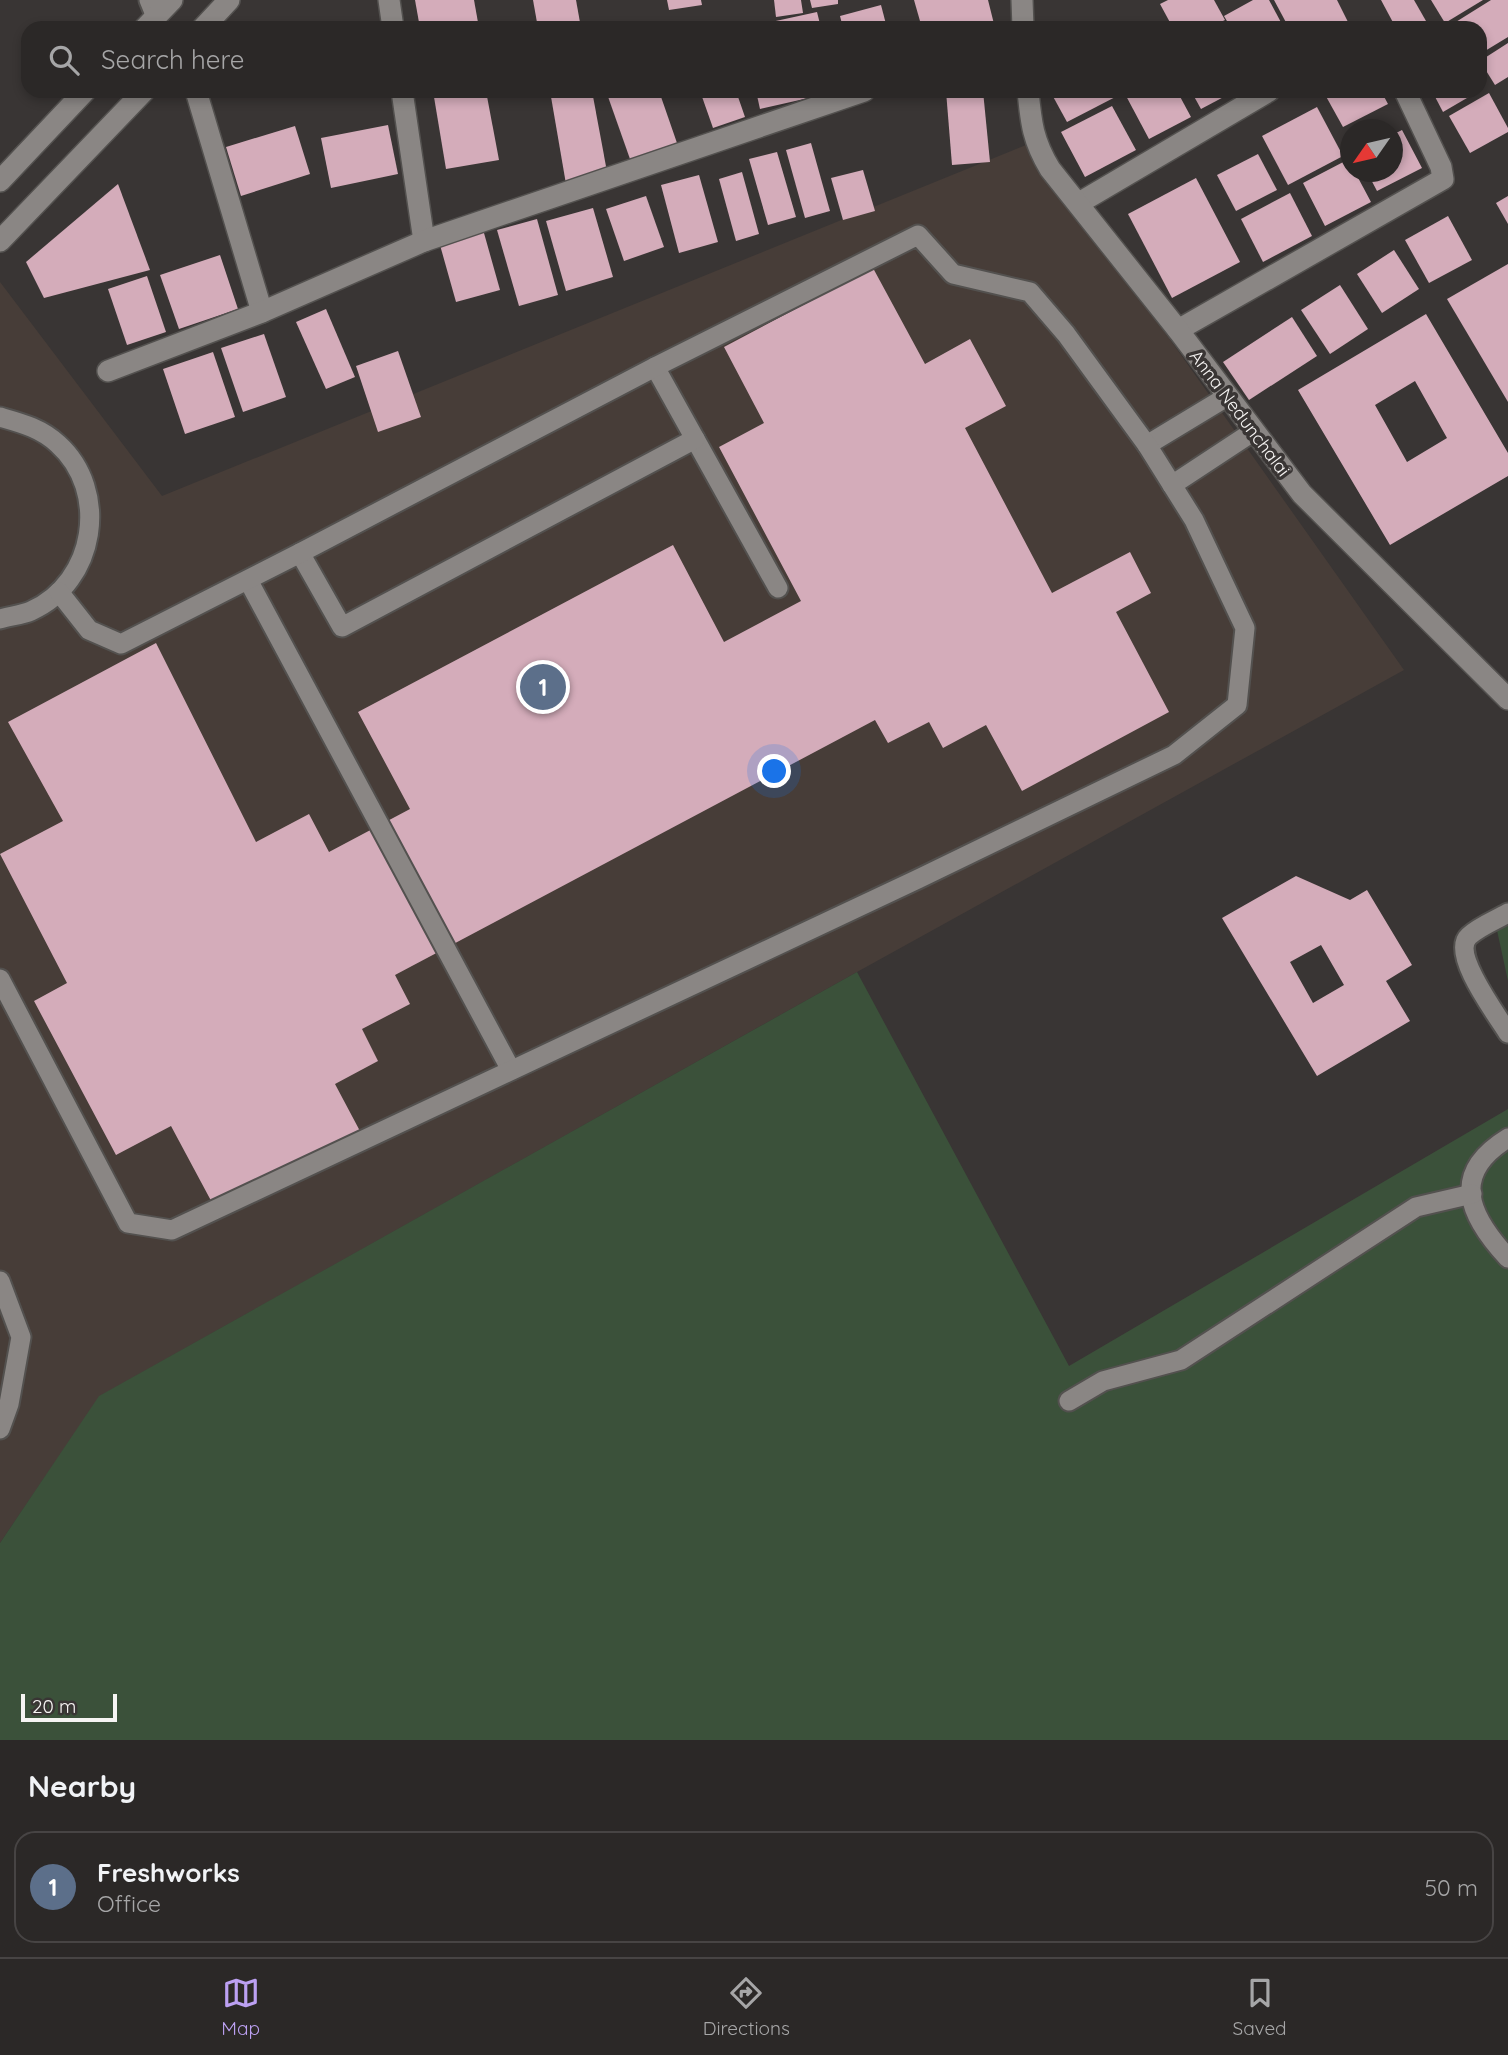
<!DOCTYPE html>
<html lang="en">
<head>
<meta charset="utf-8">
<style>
	body { margin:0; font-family:Quicksand,sans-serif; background:#373433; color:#f1f3f6 }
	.compass { position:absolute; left:1340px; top:119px; width:63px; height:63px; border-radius:50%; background:#2b2827; box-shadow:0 4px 10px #0003; rotate:236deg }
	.scale { position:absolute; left:21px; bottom:18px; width:96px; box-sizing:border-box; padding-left:7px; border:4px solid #f6f4f3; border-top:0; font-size:19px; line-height:24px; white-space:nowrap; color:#f6f4f3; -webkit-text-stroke:5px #393534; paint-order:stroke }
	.you { position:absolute; left:775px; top:772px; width:24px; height:24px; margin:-18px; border:5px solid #fff; border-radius:50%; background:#1a73e8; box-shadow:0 0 0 10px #1a73e833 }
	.badge { display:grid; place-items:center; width:46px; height:46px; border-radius:50%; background:#bca0f2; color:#fff; font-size:23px; font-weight:700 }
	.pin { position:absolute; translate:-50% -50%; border:4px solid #fff; box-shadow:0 2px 7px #0006 }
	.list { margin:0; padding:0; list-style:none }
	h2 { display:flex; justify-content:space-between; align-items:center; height:91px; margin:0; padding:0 28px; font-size:30px }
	h2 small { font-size:23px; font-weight:400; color:#a6a6a7 }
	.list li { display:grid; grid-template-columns:46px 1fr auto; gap:21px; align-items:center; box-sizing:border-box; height:112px; margin:0 14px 14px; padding:0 14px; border:2px solid #474444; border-radius:21px }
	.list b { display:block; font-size:26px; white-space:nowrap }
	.list p { margin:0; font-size:23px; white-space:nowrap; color:#a6a6a7 }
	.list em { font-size:23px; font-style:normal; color:#a6a6a7 }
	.icon { flex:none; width:38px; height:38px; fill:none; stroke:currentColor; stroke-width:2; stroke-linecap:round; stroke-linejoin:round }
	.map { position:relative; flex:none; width:1508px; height:1740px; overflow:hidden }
	.search { position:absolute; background:#2b2827; box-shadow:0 4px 10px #0003; left:21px; right:21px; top:21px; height:77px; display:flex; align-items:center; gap:18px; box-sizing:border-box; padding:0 24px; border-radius:21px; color:#a6a6a7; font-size:26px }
	.sheet { height:217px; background:#2b2827 }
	nav { display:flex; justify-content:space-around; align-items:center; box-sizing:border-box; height:98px; border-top:2px solid #474444; background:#2b2827; font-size:19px; color:#a6a6a7 }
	nav a { display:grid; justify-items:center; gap:4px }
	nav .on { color:#bca0f2 }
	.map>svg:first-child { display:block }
	.built { fill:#473d38 }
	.green { fill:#3b513a }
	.building { fill:#d4acba; fill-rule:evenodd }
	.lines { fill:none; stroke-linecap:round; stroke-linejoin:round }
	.lane-casing { stroke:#53514f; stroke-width:23 }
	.street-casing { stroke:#53514f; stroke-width:24 }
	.secondary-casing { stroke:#53514f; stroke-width:24 }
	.lane { stroke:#8a8684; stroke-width:19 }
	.street { stroke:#8a8684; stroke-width:21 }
	.secondary { stroke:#8a8684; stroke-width:21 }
	.labels { text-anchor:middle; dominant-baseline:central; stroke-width:7; stroke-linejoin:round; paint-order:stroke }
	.street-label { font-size:18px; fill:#f6f4f3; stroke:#393534 }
</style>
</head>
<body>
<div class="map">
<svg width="1508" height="1740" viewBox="0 0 1508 1740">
	<rect width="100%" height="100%" fill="#393534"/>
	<polygon class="built" points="1031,143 1404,670 857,972 100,1396 0,1543 0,282 162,496"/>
	<g class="green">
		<polygon points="1508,914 1508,981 1495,921"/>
		<polygon points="857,972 1069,1366 1508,1109 1508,1740 0,1740 0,1543 99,1396"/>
	</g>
	<g class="building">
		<polygon points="415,0 474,0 479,28 420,28"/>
		<polygon points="533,0 576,0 581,28 538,28"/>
		<polygon points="667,0 701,0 702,5 669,10"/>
		<polygon points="774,0 801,0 803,13 776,17"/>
		<polygon points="810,0 838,0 838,4 812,8"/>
		<polygon points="914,0 988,0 995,28 922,28"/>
		<polygon points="1168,0 1214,0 1225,20 1209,28 1173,28 1160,4"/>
		<polygon points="1253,0 1269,0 1284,28 1231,28 1224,16"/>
		<polygon points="1274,0 1337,0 1348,22 1338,28 1289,28"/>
		<polygon points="1381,0 1414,0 1430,28 1396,28"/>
		<polygon points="1431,0 1483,0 1445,23"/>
		<polygon points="1491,0 1508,0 1508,37 1480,54 1480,28 1453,28 1451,25"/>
		<polygon points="881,5 887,28 843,28 840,16"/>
		<polygon points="817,12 821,28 749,28 748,27"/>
		<polygon points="1508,43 1508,77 1495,85 1480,61"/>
		<polygon points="433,91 486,91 499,160 446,169"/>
		<polygon points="550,91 592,91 608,177 566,184"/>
		<polygon points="606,91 659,91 677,143 630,159"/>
		<polygon points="700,91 736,91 745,117 713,128"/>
		<polygon points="756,91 835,91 835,92 760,109"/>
		<polygon points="946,91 983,91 990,162 952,165"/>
		<polygon points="1050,91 1127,91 1067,122"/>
		<polygon points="1132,91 1177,91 1191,117 1149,139 1125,94"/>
		<polygon points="1191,91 1235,91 1201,109"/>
		<polygon points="1323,91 1381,91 1388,104 1343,127"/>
		<polygon points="1432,91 1479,91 1443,112"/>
		<polygon points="1489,93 1508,128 1508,132 1470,153 1449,116"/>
		<polygon points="1112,106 1136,150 1085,177 1061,132"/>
		<polygon points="1317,107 1343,156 1288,185 1262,136"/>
		<polygon points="388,125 398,174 331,188 321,138"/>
		<polygon points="295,126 310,174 241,196 226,147"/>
		<polygon points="1402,130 1422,168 1377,191 1367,172 1392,172 1392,135"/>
		<polygon points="811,143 830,211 805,218 786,150"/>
		<polygon points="777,152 796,217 768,225 749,159"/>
		<polygon points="1258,154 1277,190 1236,211 1217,175"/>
		<polygon points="1349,159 1350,172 1355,172 1371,202 1325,226 1303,183"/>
		<polygon points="863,170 875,211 843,220 831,178"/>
		<polygon points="742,172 759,234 736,241 719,179"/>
		<polygon points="699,175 718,242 679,253 661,185"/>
		<polygon points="1196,178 1240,262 1172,298 1128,214"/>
		<polygon points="118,184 150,270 44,298 26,262"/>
		<polygon points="1290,193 1312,236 1263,262 1241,219"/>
		<polygon points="646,196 664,247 624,261 606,209"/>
		<polygon points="1508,196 1508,224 1496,203"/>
		<polygon points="593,208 613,277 566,291 546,221"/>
		<polygon points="1448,216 1472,260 1429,283 1405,240"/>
		<polygon points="537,219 558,295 519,306 497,230"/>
		<polygon points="482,226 500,290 456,302 438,238"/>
		<polygon points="1394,250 1419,289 1382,313 1357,274"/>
		<polygon points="220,255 238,309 179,329 160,275"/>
		<polygon points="1508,264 1508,402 1447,299"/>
		<polygon points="873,268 925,364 970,339 1006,406 965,428 1052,593 1130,552 1151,593 1116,612 1169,712 1022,791 986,725 943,748 929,722 888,743 875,720 395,975 410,1004 362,1029 378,1061 335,1084 361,1133 216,1210 171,1126 116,1155 34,1001 67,983 0,854 63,821 8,722 156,643 256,842 309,814 329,852 410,809 358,712 673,545 724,642 801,601 719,447 764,423 724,347"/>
		<polygon points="147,276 166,332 127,345 108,289"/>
		<polygon points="1340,285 1368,329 1330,354 1301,310"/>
		<polygon points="326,309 355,377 326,389 296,322"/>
		<path d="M1426 314 1508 453V476L1390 545 1298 390ZM1415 381 1447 438 1407 462 1375 405Z"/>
		<polygon points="1292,317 1317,356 1249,400 1223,362"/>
		<polygon points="264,334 286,397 243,412 221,348"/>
		<polygon points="398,351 421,417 378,432 356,366"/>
		<polygon points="213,352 235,417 185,434 163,369"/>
		<path d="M1296 876 1350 900 1367 890 1412 965 1386 981 1410 1021 1317 1076 1222 918ZM1321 945 1344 985 1313 1003 1290 962Z"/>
	</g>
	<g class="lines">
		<defs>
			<g id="lane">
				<polyline points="149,0 156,17"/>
				<polyline points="655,367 778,588"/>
				<path d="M0 417C21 423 41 428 58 444 110 491 96 582 31 611 22 615 10 616 0 619"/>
				<polyline points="1147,445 1228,396"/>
				<polyline points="1172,485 1254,431"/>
				<polyline points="300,553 342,627 695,439"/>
				<polyline points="248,580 511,1070"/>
				<path d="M1508 913C1496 920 1480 926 1469 936 1450 953 1497 1015 1508 1033"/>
				<polyline points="0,979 128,1223 172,1230 918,879 1174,755 1237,705 1245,628 1194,520 1147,445 1066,334 1030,292 953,274 918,235 655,367 300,553 121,644 89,630 59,592"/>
				<path d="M1508 1138C1449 1174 1469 1216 1508 1258"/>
				<polyline points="0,1281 21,1337 9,1404 0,1429"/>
				<polyline points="1069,1401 1103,1381 1181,1360 1416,1207 1472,1194"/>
			</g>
			<g id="street">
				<polyline points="389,0 393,28"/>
				<polyline points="196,91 262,312"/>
				<polyline points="402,91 424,241"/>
				<polyline points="1079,203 1269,91"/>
				<polyline points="1178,330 1443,179 1441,167 1405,91"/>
				<polyline points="108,371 262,312 424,241 864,91"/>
			</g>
			<g id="secondary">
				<polyline points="1022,0 1023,28"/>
				<polyline points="145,28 172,0"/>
				<polyline points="203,28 229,0"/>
				<path d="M1028 91C1031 123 1033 141 1050 169L1178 330 1302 494 1508 699"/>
				<polyline points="0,181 85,91"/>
				<polyline points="0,241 144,91"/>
			</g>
		</defs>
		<use href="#lane" class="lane-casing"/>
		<use href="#street" class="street-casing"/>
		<use href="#secondary" class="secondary-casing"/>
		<use href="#lane" class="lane"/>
		<use href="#street" class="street"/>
		<use href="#secondary" class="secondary"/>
	</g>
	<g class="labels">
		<g class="street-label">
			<text transform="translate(1240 413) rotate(53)">Anna Nedunchalai</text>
		</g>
	</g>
</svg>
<svg class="compass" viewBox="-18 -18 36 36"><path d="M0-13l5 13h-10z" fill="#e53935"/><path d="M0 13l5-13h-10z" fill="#a6a6a7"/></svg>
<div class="scale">20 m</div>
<div class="you"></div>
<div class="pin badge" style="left:543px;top:687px;background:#5c6f8a">1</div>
<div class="search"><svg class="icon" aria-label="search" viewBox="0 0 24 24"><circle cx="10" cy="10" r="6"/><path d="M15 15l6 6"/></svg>Search here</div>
</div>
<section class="sheet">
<h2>Nearby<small></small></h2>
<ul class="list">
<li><span class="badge" style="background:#5c6f8a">1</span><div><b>Freshworks</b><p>Office</p></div><em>50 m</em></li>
</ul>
</section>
<nav>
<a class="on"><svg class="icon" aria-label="map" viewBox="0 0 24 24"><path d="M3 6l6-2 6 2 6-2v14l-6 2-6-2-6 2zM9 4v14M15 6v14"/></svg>Map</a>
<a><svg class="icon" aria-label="directions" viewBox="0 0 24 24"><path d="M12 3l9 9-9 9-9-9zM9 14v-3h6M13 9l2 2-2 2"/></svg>Directions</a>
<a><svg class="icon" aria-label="saved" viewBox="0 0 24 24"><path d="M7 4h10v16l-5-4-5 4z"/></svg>Saved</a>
</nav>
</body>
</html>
